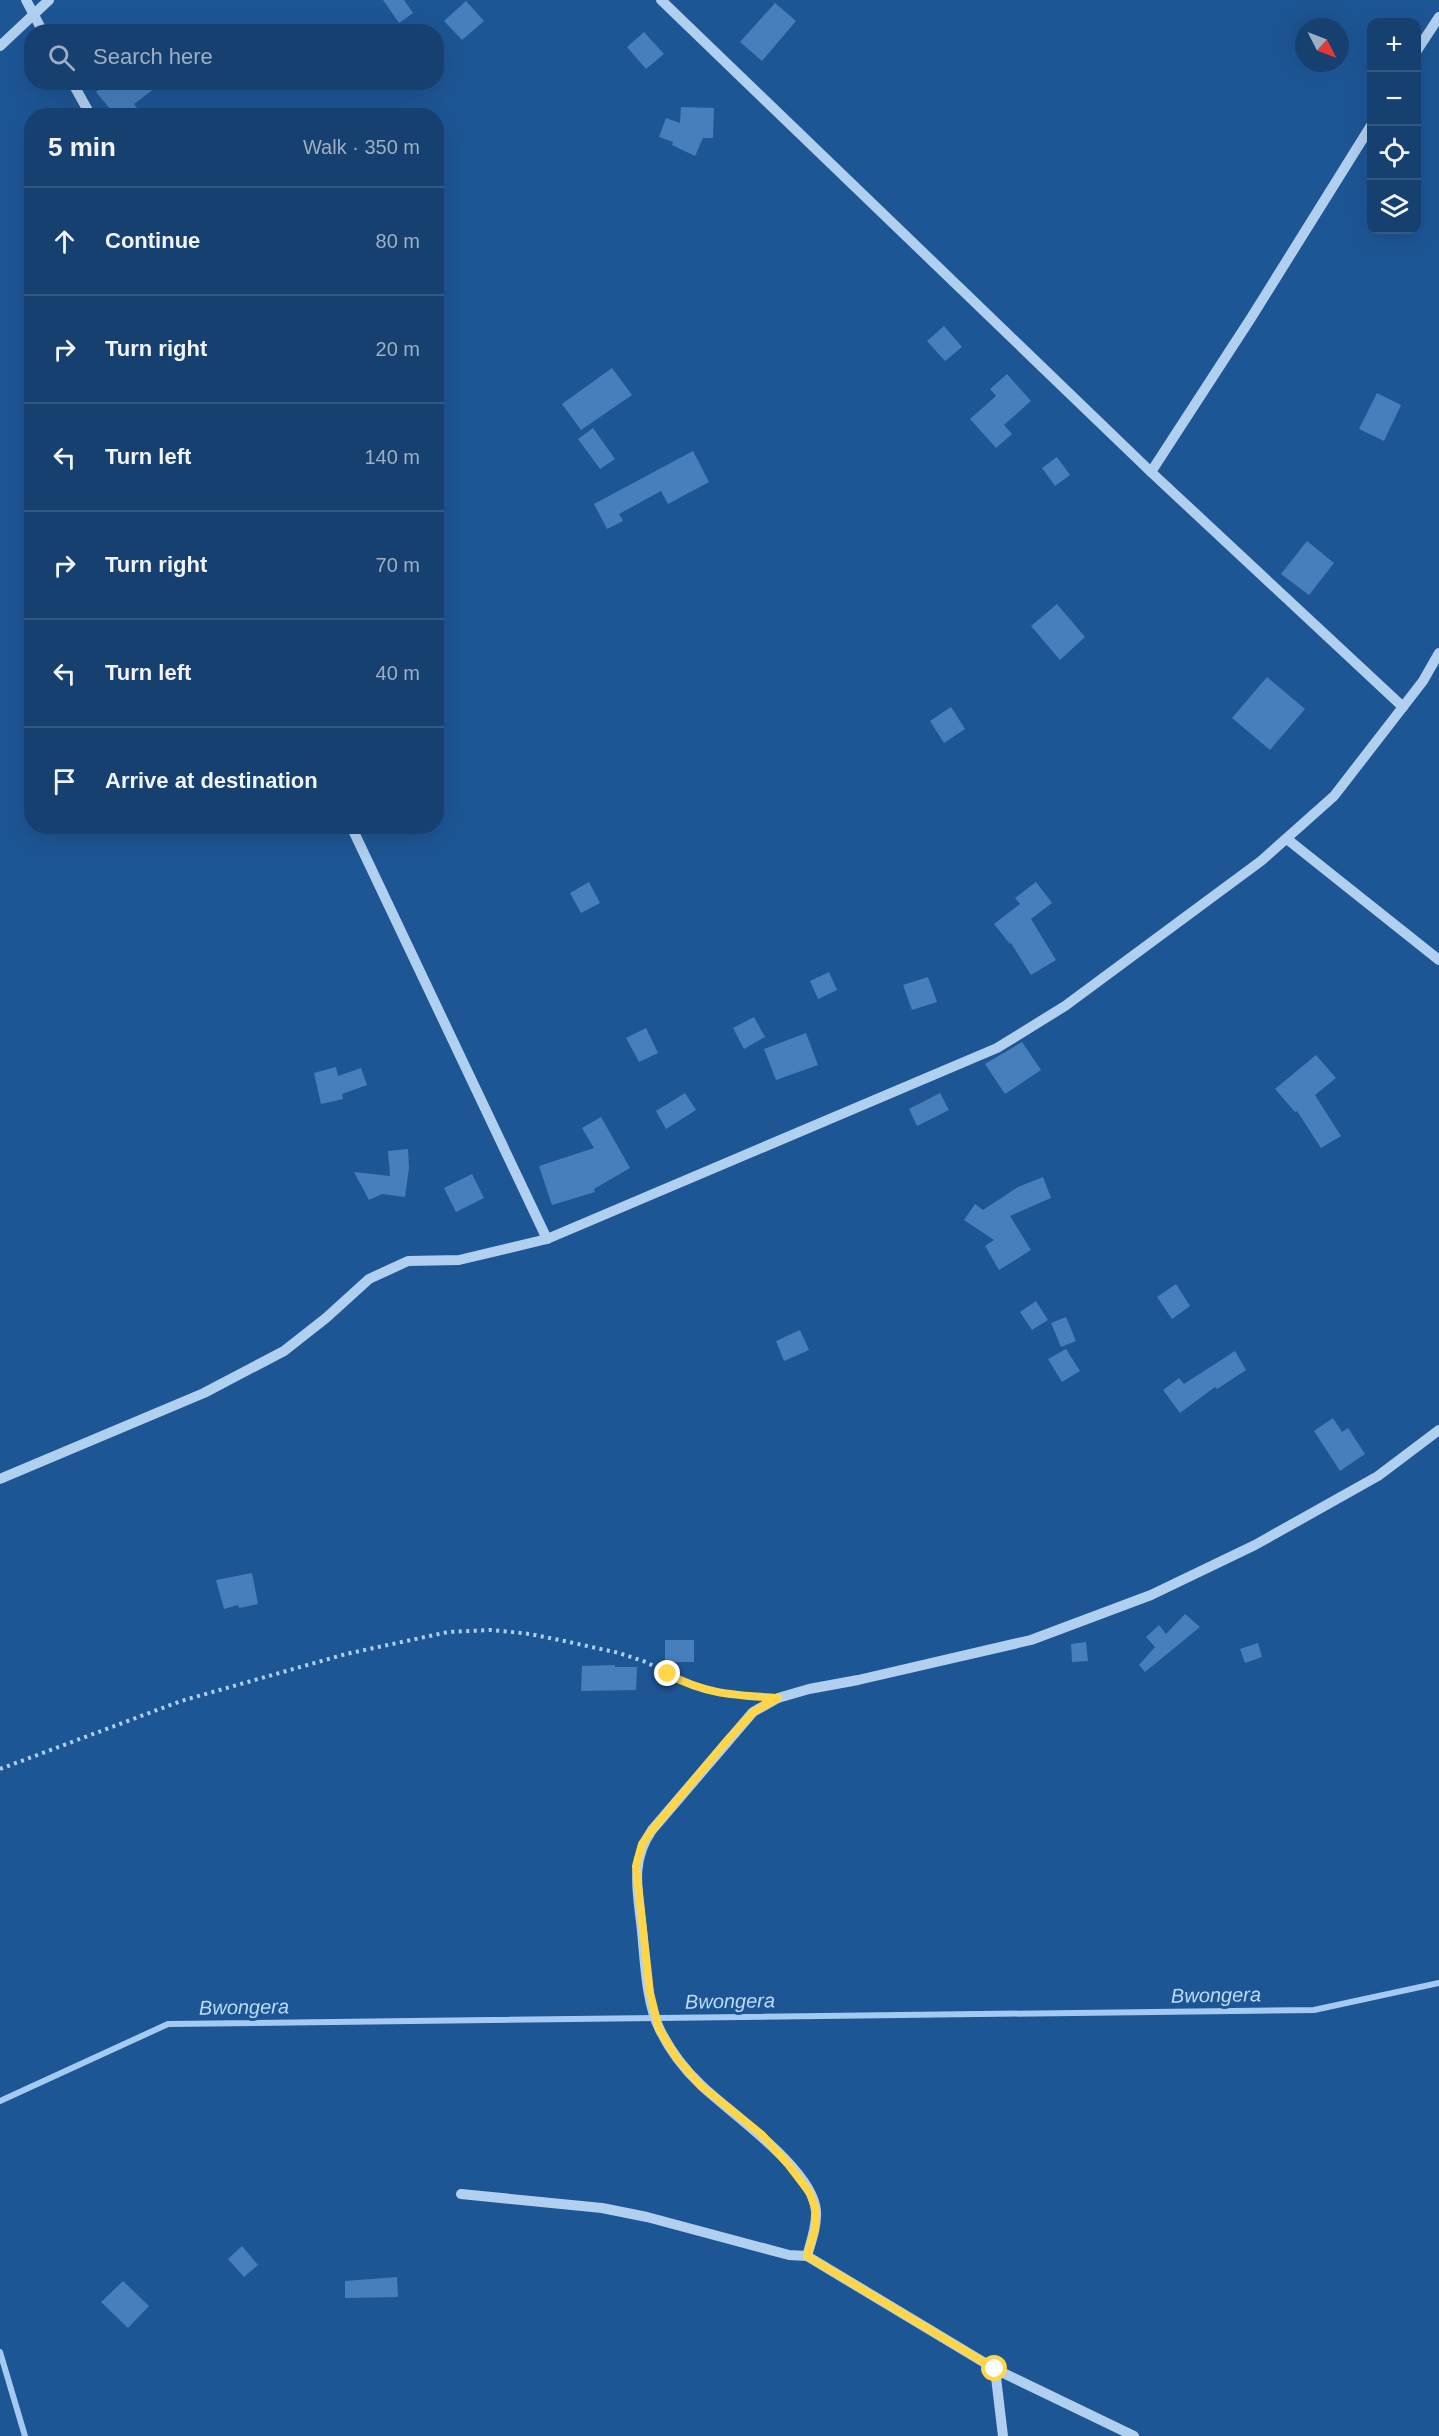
<!DOCTYPE html>
<html lang="en">
<head>
<meta charset="utf-8">
<style>
	body { margin:0; font-family:Helvetica,sans-serif; background:#234b78; color:#f1f3f6 }
	.controls { position:absolute; right:18px; top:18px; display:grid; overflow:hidden; border-radius:12px; box-shadow:0 6px 24px #0002 }
	.controls button { width:54px; height:54px; display:grid; place-items:center; padding:0; border:0; border-bottom:2px solid #355983; background:#164070; color:#f1f3f6; font:30px sans-serif }
	.compass { position:absolute; left:1295px; top:18px; width:54px; height:54px; border-radius:50%; background:#164070; box-shadow:0 6px 24px #0002; rotate:132deg }
	.stop { position:absolute; width:18px; height:18px; margin:-14px; border:4px solid #ffd54a; border-radius:50%; background:#fff }
	.stop.end { background:#ffd54a; border-color:#fff; box-shadow:0 2px 6px #0008 }
	.list { margin:0; padding:0; list-style:none }
	h2 { display:flex; justify-content:space-between; align-items:center; height:78px; margin:0; padding:0 24px; font-size:26px }
	h2 small { font-size:20px; font-weight:400; color:#9eafc3 }
	.list li { display:grid; grid-template-columns:39px 1fr auto; gap:18px; align-items:center; box-sizing:border-box; height:108px; padding:0 24px; border-top:2px solid #355983 }
	.list b { display:block; font-size:22px; white-space:nowrap }
	.list em { font-size:20px; font-style:normal; color:#9eafc3 }
	.icon { flex:none; width:33px; height:33px; fill:none; stroke:currentColor; stroke-width:2; stroke-linecap:round; stroke-linejoin:round }
	.map { position:relative; flex:none; width:1439px; height:2436px; overflow:hidden }
	.search { position:absolute; background:#164070; box-shadow:0 6px 24px #0002; left:24px; top:24px; width:420px; height:66px; display:flex; align-items:center; gap:15px; box-sizing:border-box; padding:0 21px; border-radius:24px; color:#9eafc3; font-size:22px }
	.panel { position:absolute; background:#164070; box-shadow:0 6px 24px #0002; left:24px; top:108px; width:420px; height:726px; border-radius:24px }
	.map>svg:first-child { display:block }
	.lines { fill:none; stroke-linecap:round; stroke-linejoin:round }
	.stream { stroke:#a4caf1; stroke-width:6 }
	.building { fill:#467fbc }
	.path { stroke:#b1cfef; stroke-width:4; stroke-dasharray:3 4.5; stroke-linecap:butt }
	.minor { stroke:#b1cfef; stroke-width:10 }
	.route { stroke:#ffd54a; stroke-width:8 }
	.labels { text-anchor:middle; dominant-baseline:central; stroke-width:6; stroke-linejoin:round; paint-order:stroke }
	.water-label { font-size:20px; font-style:italic; fill:#bdd9f6; stroke:#1d5695 }
</style>
</head>
<body>
<div class="map">
<svg width="1439" height="2436" viewBox="0 0 1439 2436">
	<rect width="100%" height="100%" fill="#1d5695"/>
	<g class="lines">
		<g class="stream">
			<polyline points="0,2101 168,2024 1314,2010 1439,1983"/>
			<polyline points="0,2352 25,2436"/>
		</g>
	</g>
	<g class="building">
		<polygon points="383,0 404,0 413,13 399,23"/>
		<polygon points="466,1 484,21 462,40 444,21"/>
		<polygon points="775,3 796,21 762,61 740,42"/>
		<polygon points="644,32 664,54 646,69 627,47"/>
		<polygon points="107,82 163,82 134,104 137,108 127,116 116,116 96,92"/>
		<polygon points="681,107 714,108 713,138 703,138 695,156 672,145 673,142 659,137 666,118 680,123"/>
		<polygon points="944,326 962,347 945,361 927,341"/>
		<polygon points="612,368 632,395 581,430 562,404"/>
		<polygon points="1007,374 1031,401 1004,425 1012,434 996,448 970,419 996,396 990,389"/>
		<polygon points="1377,393 1401,405 1384,441 1359,429"/>
		<polygon points="593,428 615,459 600,469 578,439"/>
		<polygon points="693,451 709,482 668,504 661,491 619,514 623,521 607,529 594,504"/>
		<polygon points="1057,457 1070,475 1055,486 1042,468"/>
		<polygon points="1307,541 1334,563 1309,595 1281,574"/>
		<polygon points="1057,604 1085,637 1060,660 1031,626"/>
		<polygon points="1267,677 1305,709 1270,750 1232,718"/>
		<polygon points="951,707 965,729 944,743 930,721"/>
		<polygon points="589,882 600,903 581,913 570,893"/>
		<polygon points="1036,882 1052,903 1031,919 1056,960 1031,975 1011,943 1010,944 994,924 1020,904 1015,898"/>
		<polygon points="829,972 837,990 818,999 810,981"/>
		<polygon points="928,977 937,1002 912,1010 903,985"/>
		<polygon points="754,1017 765,1037 744,1049 733,1028"/>
		<polygon points="646,1028 658,1053 639,1062 626,1038"/>
		<polygon points="806,1033 818,1065 776,1080 764,1049"/>
		<polygon points="1022,1042 1041,1070 1005,1094 985,1064"/>
		<polygon points="1316,1055 1336,1078 1315,1095 1341,1136 1321,1148 1297,1111 1295,1112 1275,1089"/>
		<polygon points="336,1067 338,1076 361,1068 367,1085 342,1094 343,1099 321,1104 314,1073"/>
		<polygon points="685,1093 696,1110 666,1129 656,1111"/>
		<polygon points="940,1093 949,1110 917,1126 909,1109"/>
		<polygon points="601,1117 630,1168 594,1189 595,1192 552,1205 539,1166 594,1148 582,1128"/>
		<polygon points="408,1149 409,1168 405,1197 382,1194 369,1200 354,1172 390,1176 388,1151"/>
		<polygon points="472,1174 484,1198 456,1212 444,1188"/>
		<polygon points="1043,1177 1051,1198 1010,1216 1031,1250 999,1270 985,1246 994,1240 964,1220 975,1204 983,1210 1018,1187"/>
		<polygon points="1176,1284 1190,1306 1172,1319 1157,1297"/>
		<polygon points="1036,1301 1048,1320 1032,1330 1020,1312"/>
		<polygon points="1066,1317 1076,1341 1061,1347 1051,1323"/>
		<polygon points="800,1330 809,1350 784,1361 776,1341"/>
		<polygon points="1066,1349 1080,1371 1062,1382 1048,1359"/>
		<polygon points="1235,1351 1246,1370 1217,1389 1215,1387 1180,1413 1163,1390 1179,1378 1184,1384"/>
		<polygon points="1333,1418 1342,1432 1348,1428 1365,1454 1340,1471 1314,1431"/>
		<polygon points="252,1573 258,1604 239,1608 238,1605 224,1609 216,1580"/>
		<polygon points="1185,1614 1200,1627 1145,1672 1139,1665 1155,1647 1146,1637 1159,1625 1166,1634"/>
		<rect x="665" y="1640" width="29" height="22"/>
		<polygon points="1086,1642 1088,1661 1072,1662 1071,1644"/>
		<polygon points="1258,1643 1262,1657 1245,1663 1240,1649"/>
		<polygon points="615,1665 615,1667 637,1667 636,1690 581,1691 582,1666"/>
		<polygon points="242,2246 258,2265 244,2277 228,2259"/>
		<polygon points="397,2277 398,2297 345,2298 345,2281"/>
		<polygon points="123,2281 149,2306 128,2328 101,2302"/>
	</g>
	<g class="lines">
		<polyline class="path" points="0,1769 181,1701 346,1654 448,1632 491,1630 530,1634 569,1642 619,1653 646,1662 687,1684 718,1694 751,1696"/>
		<g class="minor">
			<polyline points="26,0 43,32"/>
			<polyline points="661,0 1151,472 1403,707"/>
			<polyline points="0,46 49,0"/>
			<polyline points="1416,52 1439,17"/>
			<polyline points="72,82 91,116"/>
			<polyline points="1151,472 1251,318 1372,124"/>
			<polyline points="351,826 547,1239"/>
			<polyline points="1287,839 1439,960"/>
			<polyline points="0,1479 204,1393 284,1351 326,1318 369,1279 408,1261 459,1260 547,1239 997,1048 1065,1006 1261,861 1334,796 1423,681 1439,653"/>
			<polyline points="461,2194 602,2208 647,2217 789,2255 807,2256 995,2369 1134,2436"/>
			<path d="M807 2256C811 2242 817 2226 816 2211 813 2169 730 2113 701 2085 685 2070 670 2050 660 2030 645 2001 645 1955 641 1922 637 1888 631 1860 652 1830L753 1712 778 1698 809 1689 858 1680 1031 1640 1151 1595 1255 1545 1378 1476 1439 1430"/>
			<polyline points="995,2369 1003,2436"/>
		</g>
	</g>
	<g class="lines">
		<path class="route" d="M668 1674C707 1695 736 1695 778 1698L753 1712 725 1743 652 1830 642 1844 636 1866 650 1993 659 2029 676 2057 700 2085 761 2134 788 2164 810 2193 816 2210 815 2229 807 2256 995 2369"/>
	</g>
	<g class="labels">
		<g class="water-label">
			<text transform="translate(1216 1995) rotate(-1)">Bwongera</text>
			<text transform="translate(730 2001) rotate(-1)">Bwongera</text>
			<text transform="translate(244 2007) rotate(-1)">Bwongera</text>
		</g>
	</g>
</svg>
<div class="controls">
<button>+</button>
<button>−</button>
<button><svg class="icon" aria-label="locate" viewBox="0 0 24 24"><circle cx="12" cy="12" r="6"/><path d="M12 2v4M12 18v4M2 12h4M18 12h4"/></svg></button>
<button><svg class="icon" aria-label="layers" viewBox="0 0 24 24"><path d="M12 4l9 5-9 5-9-5zM3 14l9 5 9-5"/></svg></button>
</div>
<svg class="compass" viewBox="-18 -18 36 36"><path d="M0-13l5 13h-10z" fill="#e53935"/><path d="M0 13l5-13h-10z" fill="#9eafc3"/></svg>
<div class="stop" style="left:995px;top:2369px"></div>
<div class="stop end" style="left:668px;top:1674px"></div>
<div class="search"><svg class="icon" aria-label="search" viewBox="0 0 24 24"><circle cx="10" cy="10" r="6"/><path d="M15 15l6 6"/></svg>Search here</div>
<section class="panel">
<h2>5 min<small>Walk · 350 m</small></h2>
<ul class="list">
<li><svg class="icon" aria-label="ahead" viewBox="0 0 24 24"><path d="M12 20V5M6 11l6-6 6 6"/></svg><div><b>Continue</b></div><em>80 m</em></li>
<li><svg class="icon" aria-label="right" viewBox="0 0 24 24"><path d="M7 20v-9h11M14 6l5 5-5 5"/></svg><div><b>Turn right</b></div><em>20 m</em></li>
<li><svg class="icon" aria-label="left" viewBox="0 0 24 24"><path d="M17 20v-9H6M10 6l-5 5 5 5"/></svg><div><b>Turn left</b></div><em>140 m</em></li>
<li><svg class="icon" aria-label="right" viewBox="0 0 24 24"><path d="M7 20v-9h11M14 6l5 5-5 5"/></svg><div><b>Turn right</b></div><em>70 m</em></li>
<li><svg class="icon" aria-label="left" viewBox="0 0 24 24"><path d="M17 20v-9H6M10 6l-5 5 5 5"/></svg><div><b>Turn left</b></div><em>40 m</em></li>
<li><svg class="icon" aria-label="arrive" viewBox="0 0 24 24"><path d="M6 21V4h12l-3 4 3 4H6"/></svg><div><b>Arrive at destination</b></div></li>
</ul>
</section>
</div>
</body>
</html>
